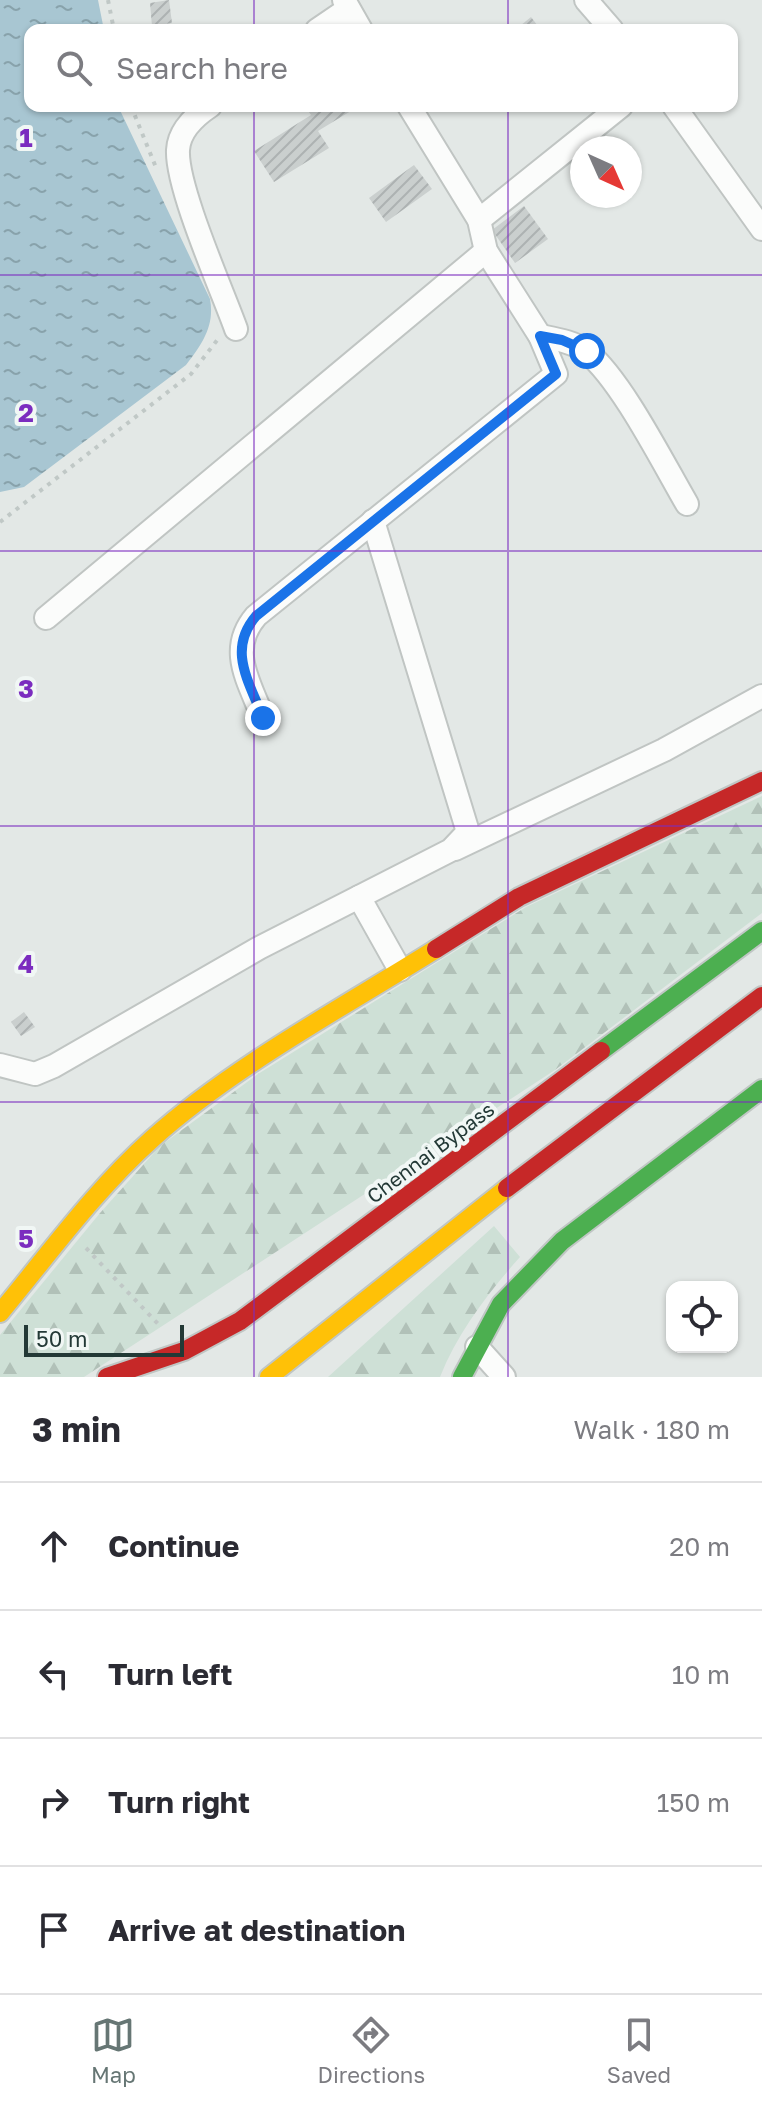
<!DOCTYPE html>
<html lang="en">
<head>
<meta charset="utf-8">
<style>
	body { margin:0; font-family:"Golos Text",sans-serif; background:#f7f7f7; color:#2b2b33 }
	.controls { position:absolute; right:24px; bottom:24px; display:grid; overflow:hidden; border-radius:16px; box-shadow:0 2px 6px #0004 }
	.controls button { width:72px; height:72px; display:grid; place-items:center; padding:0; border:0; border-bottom:2px solid #e1e1e2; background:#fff; color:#2b2b33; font:40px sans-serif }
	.compass { position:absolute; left:570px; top:136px; width:72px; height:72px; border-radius:50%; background:#fff; box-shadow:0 2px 6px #0004; rotate:135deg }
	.scale { position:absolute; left:24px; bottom:20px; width:160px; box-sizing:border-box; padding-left:8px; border:4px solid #233936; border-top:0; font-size:22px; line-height:28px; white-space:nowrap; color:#233936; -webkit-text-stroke:6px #f1f7f5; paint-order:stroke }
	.stop { position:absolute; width:24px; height:24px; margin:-18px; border:6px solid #1a73e8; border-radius:50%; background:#fff }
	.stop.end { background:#1a73e8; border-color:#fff; box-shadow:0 2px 8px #0008 }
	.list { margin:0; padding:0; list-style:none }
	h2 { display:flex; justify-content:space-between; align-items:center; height:104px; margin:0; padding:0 32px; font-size:34px }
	h2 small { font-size:26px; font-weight:400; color:#7c7c81 }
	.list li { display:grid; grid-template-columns:52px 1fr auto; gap:24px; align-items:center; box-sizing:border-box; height:128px; padding:0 32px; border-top:2px solid #e1e1e2 }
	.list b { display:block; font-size:30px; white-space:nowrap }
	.list em { font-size:26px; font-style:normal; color:#7c7c81 }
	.icon { flex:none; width:44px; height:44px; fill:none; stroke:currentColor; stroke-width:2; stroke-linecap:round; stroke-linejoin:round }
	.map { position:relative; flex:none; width:762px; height:1377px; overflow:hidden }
	.search { position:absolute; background:#fff; box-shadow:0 2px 6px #0004; left:24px; right:24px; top:24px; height:88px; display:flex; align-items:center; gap:20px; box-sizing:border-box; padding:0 28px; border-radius:16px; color:#7c7c81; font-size:30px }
	.sheet { height:616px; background:#fff }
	nav { display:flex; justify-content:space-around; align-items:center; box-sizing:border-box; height:112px; border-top:2px solid #e1e1e2; background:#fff; font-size:22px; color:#7c7c81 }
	nav a { display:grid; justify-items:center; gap:4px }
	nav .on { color:#667674 }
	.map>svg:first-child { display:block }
	.forest { fill:url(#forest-firs) }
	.water { fill:url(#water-ripples) }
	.building { fill:url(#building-hatch) }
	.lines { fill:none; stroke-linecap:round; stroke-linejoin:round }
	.street-casing { stroke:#c0c5c3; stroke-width:26 }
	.fast-casing { stroke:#c0c6c4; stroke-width:22 }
	.slow-casing { stroke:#c0c6c4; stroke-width:22 }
	.jam-casing { stroke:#c0c6c4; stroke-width:22 }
	.path { stroke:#c0c8c6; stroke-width:4; stroke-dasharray:4 6; stroke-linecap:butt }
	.street { stroke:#fbfcfb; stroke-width:22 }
	.fast { stroke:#4caf50; stroke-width:18 }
	.slow { stroke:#ffc107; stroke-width:18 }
	.jam { stroke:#c62828; stroke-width:18 }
	.route { stroke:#1a73e8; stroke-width:10 }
	.grid { fill:none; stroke:#7b2cbf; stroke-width:2; stroke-opacity:0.55 }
	.labels { text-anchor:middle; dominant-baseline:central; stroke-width:8; stroke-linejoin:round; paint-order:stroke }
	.street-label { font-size:20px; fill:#233936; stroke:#f1f7f5 }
	.grid-label { font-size:26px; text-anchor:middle; font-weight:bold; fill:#7b2cbf; stroke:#f1f7f5; stroke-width:8; stroke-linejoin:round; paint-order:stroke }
</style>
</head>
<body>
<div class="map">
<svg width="762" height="1377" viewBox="0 0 762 1377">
	<defs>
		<pattern id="forest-firs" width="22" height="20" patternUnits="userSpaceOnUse" patternTransform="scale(2)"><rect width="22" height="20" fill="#cee0d6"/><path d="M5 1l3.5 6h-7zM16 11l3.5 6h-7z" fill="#b1c1b8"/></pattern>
		<pattern id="water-ripples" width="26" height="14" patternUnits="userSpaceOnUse" patternTransform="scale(2)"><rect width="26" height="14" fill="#a8c6d2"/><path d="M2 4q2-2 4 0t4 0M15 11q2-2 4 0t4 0" fill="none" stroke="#88a2ab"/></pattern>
		<pattern id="building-hatch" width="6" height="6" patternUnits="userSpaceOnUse" patternTransform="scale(2)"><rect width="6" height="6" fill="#cacfce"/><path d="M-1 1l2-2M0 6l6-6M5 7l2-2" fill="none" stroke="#adb2b2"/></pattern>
	</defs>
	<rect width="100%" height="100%" fill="#e3e8e6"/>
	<g class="forest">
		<polygon points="762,796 762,913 555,1070 84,1377 0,1377 0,1335 100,1213 160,1146 258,1074 526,907"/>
		<path d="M494 1226 520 1257C488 1293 458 1332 440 1377H328Z"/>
	</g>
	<path class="water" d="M0 0H98L104 30H30V106H118L210 299C215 326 202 344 186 365L24 487 0 492Z"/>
	<g class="building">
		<polygon points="169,0 172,23 152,26 150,3"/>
		<polygon points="531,17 541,30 515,30"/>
		<polygon points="305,106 359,106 318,131 329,148 274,182 254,151 311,115"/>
		<polygon points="414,165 432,189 386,222 369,198"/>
		<polygon points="524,206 548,239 515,263 492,230"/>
		<polygon points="24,1012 35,1027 21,1036 11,1022"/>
	</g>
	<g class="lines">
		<defs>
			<g id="street">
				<polyline points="344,0 361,30"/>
				<polyline points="586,0 612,30"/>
				<polyline points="317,30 348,9"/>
				<path d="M210 106C195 116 179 131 178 150 176 187 222 290 236 329"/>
				<polyline points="674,106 762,229"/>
				<polyline points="479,220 621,106"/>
				<path d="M540 336C555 339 575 342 587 352 622 381 663 463 687 504"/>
				<polyline points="46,618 486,251"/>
				<path d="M263 718C249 681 227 650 256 616L556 374 540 336 486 251 479 220 409 106"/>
				<polyline points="455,849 664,750 762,696"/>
				<polyline points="359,897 400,970"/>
				<polyline points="0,1065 35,1074 54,1066 259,948 451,850 468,832 373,521"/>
				<polyline points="477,1347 504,1377"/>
			</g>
			<g id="fast">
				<polyline points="601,1051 762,931"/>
				<polyline points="462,1377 501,1304 562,1241 762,1089"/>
			</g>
			<g id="slow">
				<path d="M0 1313C49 1254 95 1190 152 1139 232 1067 345 1006 436 949"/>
				<polyline points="269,1377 507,1188"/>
			</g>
			<g id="jam">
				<polyline points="436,949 519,897 762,781"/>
				<polyline points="507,1188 762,996"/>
				<polyline points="107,1377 184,1351 240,1321 601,1051"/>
			</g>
		</defs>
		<use href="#street" class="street-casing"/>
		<use href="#fast" class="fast-casing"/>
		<use href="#slow" class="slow-casing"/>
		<use href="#jam" class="jam-casing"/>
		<g class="path">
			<polyline points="108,0 114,30"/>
			<polyline points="131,106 157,170"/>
			<polyline points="0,522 191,374 218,339"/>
			<polyline points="86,1248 160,1326"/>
		</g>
		<use href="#street" class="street"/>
		<use href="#fast" class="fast"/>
		<use href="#slow" class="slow"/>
		<use href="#jam" class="jam"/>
	</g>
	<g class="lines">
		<path class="route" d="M263 718C249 681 227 650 256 616L556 374 540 336 562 340 587 351"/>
	</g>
	<path class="grid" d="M254 0V30M508 0V30M254 106V1377M508 106V1377M0 275H762M0 551H762M0 826H762M0 1102H762"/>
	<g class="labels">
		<g class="street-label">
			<text transform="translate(430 1152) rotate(-37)">Chennai Bypass</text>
		</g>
	</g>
	<g class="grid-label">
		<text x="26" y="147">1</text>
		<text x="26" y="422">2</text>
		<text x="26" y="698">3</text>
		<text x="26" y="973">4</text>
		<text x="26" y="1248">5</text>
	</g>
</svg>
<div class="controls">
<button><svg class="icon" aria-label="locate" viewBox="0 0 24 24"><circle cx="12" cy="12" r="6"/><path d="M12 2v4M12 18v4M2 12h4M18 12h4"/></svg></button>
</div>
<svg class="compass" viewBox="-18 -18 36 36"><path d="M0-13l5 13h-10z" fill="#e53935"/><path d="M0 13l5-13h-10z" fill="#7c7c81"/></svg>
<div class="scale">50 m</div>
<div class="stop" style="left:587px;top:351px"></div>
<div class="stop end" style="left:263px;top:718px"></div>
<div class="search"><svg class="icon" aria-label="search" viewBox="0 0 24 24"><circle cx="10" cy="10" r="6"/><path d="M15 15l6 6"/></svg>Search here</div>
</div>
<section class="sheet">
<h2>3 min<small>Walk · 180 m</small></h2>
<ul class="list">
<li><svg class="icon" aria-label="ahead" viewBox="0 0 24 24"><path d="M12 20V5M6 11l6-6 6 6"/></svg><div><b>Continue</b></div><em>20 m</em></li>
<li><svg class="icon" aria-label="left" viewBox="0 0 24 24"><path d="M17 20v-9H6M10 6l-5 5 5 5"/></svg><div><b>Turn left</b></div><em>10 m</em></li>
<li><svg class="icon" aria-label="right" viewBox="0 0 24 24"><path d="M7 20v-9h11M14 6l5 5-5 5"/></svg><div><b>Turn right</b></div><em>150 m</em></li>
<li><svg class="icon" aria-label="arrive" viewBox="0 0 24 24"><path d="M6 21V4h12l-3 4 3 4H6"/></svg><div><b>Arrive at destination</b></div></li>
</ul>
</section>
<nav>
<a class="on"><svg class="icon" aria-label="map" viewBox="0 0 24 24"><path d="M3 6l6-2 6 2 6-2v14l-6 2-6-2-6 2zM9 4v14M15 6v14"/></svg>Map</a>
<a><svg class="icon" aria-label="directions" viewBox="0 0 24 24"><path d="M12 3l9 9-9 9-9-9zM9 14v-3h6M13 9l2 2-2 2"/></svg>Directions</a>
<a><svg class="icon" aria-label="saved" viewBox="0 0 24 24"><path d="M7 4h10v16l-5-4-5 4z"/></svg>Saved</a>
</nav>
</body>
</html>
